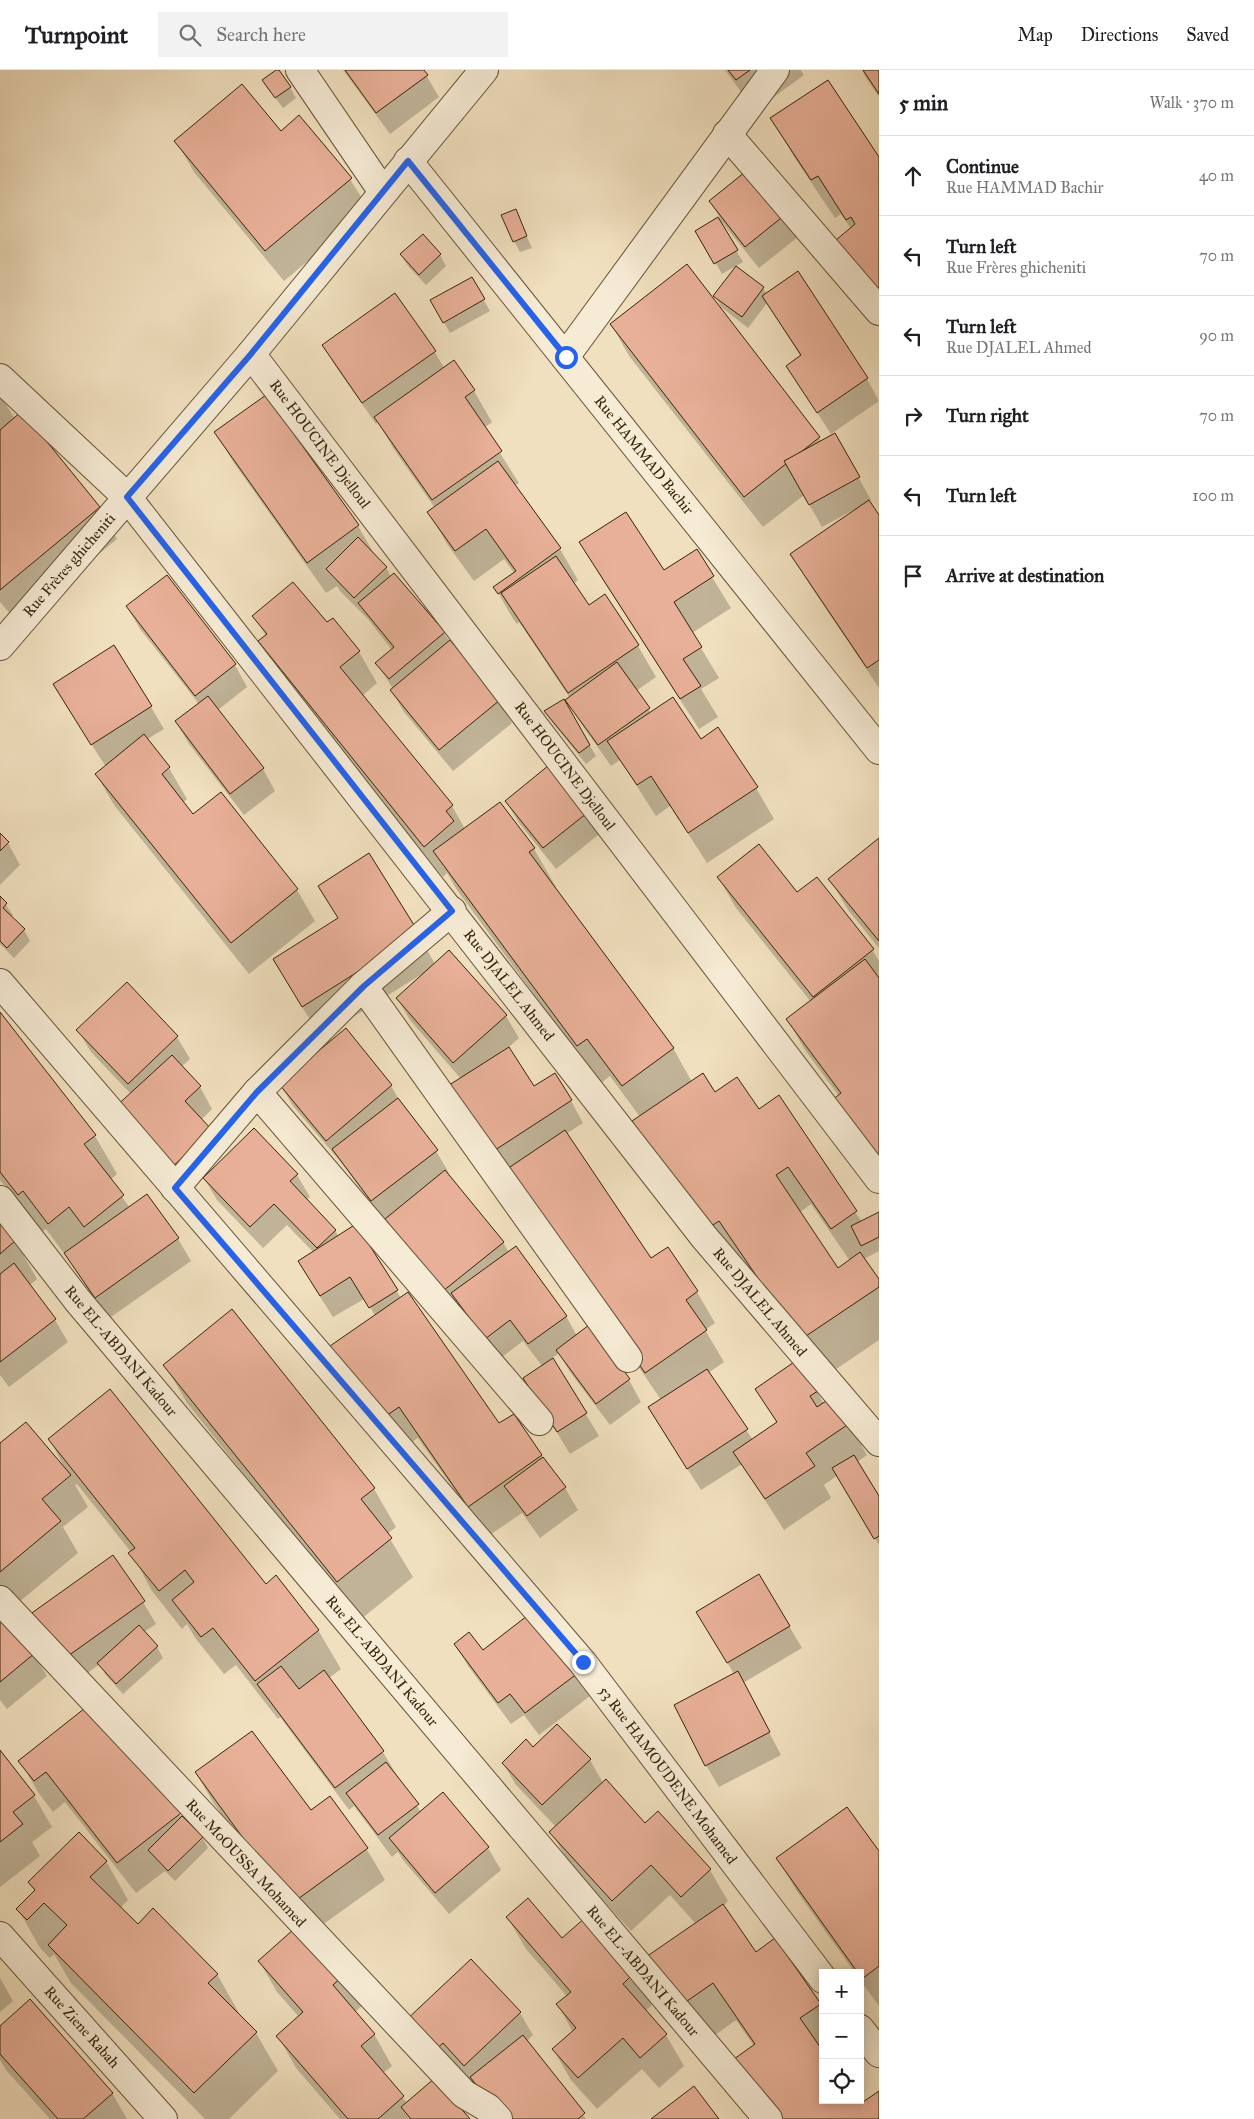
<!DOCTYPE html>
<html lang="en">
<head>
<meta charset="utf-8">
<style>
	body { margin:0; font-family:"IM FELL Great Primer",serif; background:#f2f2f2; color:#202124 }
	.controls { position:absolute; right:15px; bottom:15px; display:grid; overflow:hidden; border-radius:0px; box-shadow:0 2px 12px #0003 }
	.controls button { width:45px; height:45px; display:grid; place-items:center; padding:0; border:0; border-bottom:1px solid #e0e0e0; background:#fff; color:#202124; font:25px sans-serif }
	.stop { position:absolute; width:15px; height:15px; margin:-11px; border:4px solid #2563eb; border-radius:50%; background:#fff }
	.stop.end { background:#2563eb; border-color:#fff; box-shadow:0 1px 5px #0008 }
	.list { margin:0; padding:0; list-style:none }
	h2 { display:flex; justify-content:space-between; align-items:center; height:65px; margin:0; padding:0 20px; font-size:21px }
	h2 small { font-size:16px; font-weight:400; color:#757577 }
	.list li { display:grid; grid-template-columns:32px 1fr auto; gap:15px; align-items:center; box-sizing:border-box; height:80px; padding:0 20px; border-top:1px solid #e0e0e0 }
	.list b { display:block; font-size:19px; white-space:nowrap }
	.list p { margin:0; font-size:16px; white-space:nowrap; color:#757577 }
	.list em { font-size:16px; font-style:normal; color:#757577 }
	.icon { flex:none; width:28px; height:28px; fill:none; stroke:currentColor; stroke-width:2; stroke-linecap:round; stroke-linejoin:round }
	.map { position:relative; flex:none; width:879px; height:2049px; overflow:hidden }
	header { display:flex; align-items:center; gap:30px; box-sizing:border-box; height:70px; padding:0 25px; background:#fff; border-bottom:1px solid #e0e0e0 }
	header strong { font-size:24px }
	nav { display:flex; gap:28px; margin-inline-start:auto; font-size:18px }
	.search { width:350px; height:45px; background:#f2f2f2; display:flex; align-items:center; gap:12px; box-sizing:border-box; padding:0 18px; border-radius:0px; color:#757577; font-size:19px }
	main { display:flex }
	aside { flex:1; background:#fff }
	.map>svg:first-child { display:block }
	.shadow { fill:#0003; fill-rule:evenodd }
	.building { fill:#e8b098; stroke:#362409 }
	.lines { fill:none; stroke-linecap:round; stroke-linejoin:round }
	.street-casing { stroke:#655336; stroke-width:30 }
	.street { stroke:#f6ebd5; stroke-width:28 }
	.route { stroke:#2563eb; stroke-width:6 }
	.labels { text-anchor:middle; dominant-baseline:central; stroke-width:4; stroke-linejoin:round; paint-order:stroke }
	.street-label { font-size:15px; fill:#362409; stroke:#f6ebd5 }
</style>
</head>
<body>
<header>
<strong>Turnpoint</strong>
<div class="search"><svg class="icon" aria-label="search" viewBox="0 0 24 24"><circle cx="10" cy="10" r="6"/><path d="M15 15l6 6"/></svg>Search here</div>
<nav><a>Map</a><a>Directions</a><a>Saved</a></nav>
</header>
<main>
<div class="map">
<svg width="879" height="2049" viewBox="0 0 879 2049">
	<rect width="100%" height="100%" fill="#f1e0bf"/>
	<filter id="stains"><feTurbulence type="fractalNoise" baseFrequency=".004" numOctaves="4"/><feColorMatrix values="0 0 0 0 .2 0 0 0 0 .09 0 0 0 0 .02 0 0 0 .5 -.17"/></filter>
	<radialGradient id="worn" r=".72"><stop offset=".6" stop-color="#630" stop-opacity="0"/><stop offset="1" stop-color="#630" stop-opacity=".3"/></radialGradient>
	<g class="shadow">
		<polygon points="343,0 423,0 439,27 390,64"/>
		<polygon points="725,0 801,0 804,5 755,41"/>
		<polygon points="862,0 879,0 879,27 866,8"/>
		<polygon points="290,17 296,28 283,38 270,21"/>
		<polygon points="772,48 879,89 879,247 851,159 841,144 835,148 794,87"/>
		<polygon points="281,62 350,109 369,140 284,211 194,102 176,71"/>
		<polygon points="750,100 798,167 759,198 720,150 719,151 743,192 722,204 697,161 720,148 710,131"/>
		<polygon points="515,140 532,178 520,182 514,171"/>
		<polygon points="423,166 440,185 446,196 426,215 408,196 401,185"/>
		<polygon points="737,198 763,218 767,224 798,203 867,309 879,331 831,364 787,296 801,287 767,233 748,258 721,237 715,226"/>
		<polygon points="472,209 490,241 450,263 432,231"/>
		<polygon points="611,254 819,368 822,372 835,365 871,430 868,431 879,448 879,618 810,515 792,484 856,440 855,439 822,457 804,425 763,457 629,286"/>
		<polygon points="323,275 434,281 445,299 454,292 474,321 492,352 484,358 519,413 514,416 560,479 578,510 573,514 588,537 604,526 638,576 656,607 636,621 651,643 700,671 756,718 774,749 707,793 670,736 656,746 620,690 611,696 580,652 567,630 570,628 519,552 517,554 513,549 495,517 514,503 504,489 474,511 447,474 429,442 435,438 393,378 378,352 376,354 336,297"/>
		<polygon points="0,325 15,349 22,343 99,438 117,469 17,552 0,532"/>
		<polygon points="266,327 358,456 376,487 386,497 391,507 394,505 444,563 450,572 499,631 512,653 453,701 404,642 391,620 393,619 377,593 392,580 368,549 340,521 337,516 326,523 234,393 215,362"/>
		<polygon points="581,473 663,502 696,481 731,538 692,563 719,608 701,619 718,647 699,659 599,504"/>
		<polygon points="127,537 235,595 247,617 218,640 263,699 275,721 244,745 189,674 176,652 199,634 140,559"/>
		<path d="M254 546 326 554 359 582 377 613 362 626 452 736 465 759 534 779 556 817 554 818 673 978 692 1012 715 1024 758 1041 778 1027 862 1152 879 1144V1181L864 1189 879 1211V1270L823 1308 742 1188 728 1197 640 1047 610 1006 600 1014 457 820 447 803 443 807 278 603 260 572 266 566ZM811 1134 850 1191 837 1199 799 1143Z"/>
		<polygon points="563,631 596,686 586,694 552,652 546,641"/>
		<polygon points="67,636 151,637 164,659 146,670 169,698 187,729 183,733 193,746 297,820 315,851 249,904 114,735 96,704 106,697"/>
		<polygon points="554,693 603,761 556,799 519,753 506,731"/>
		<polygon points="0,765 8,773 20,795 0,815"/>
		<polygon points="879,769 879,878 848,840 830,809"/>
		<polygon points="718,807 797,824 872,880 879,891 879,1100 839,1026 805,980 787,949 811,932 736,838"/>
		<polygon points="320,816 418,864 435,894 449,882 506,946 519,968 508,978 534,1018 571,1031 583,1053 566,1064 651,1190 667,1178 697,1222 715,1253 705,1260 724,1292 708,1303 753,1370 777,1353 757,1319 817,1322 824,1334 849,1354 867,1385 857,1392 879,1429 879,1475 838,1405 824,1415 831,1428 784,1460 742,1394 701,1420 662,1359 661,1330 527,1131 502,1105 461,1009 410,950 397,928 422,904 321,967 292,921 339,849"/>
		<polygon points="0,827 13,845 11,847 24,860 30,871 14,888 0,874"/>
		<polygon points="0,944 95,1066 117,1104 110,1110 130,1138 178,1169 191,1191 108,1249 66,1186 46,1159 41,1162 0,1110"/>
		<polygon points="78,960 177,967 190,989 181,997 200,1017 212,1039 201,1050 211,1061 224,1083 182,1122 131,1024 91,982"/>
		<polygon points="345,960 391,1016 404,1038 436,1081 449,1103 447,1104 503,1172 509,1183 566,1246 577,1266 629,1310 641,1332 610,1355 570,1302 559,1283 547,1292 548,1293 553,1290 599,1366 570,1384 537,1330 543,1297 523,1271 498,1290 461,1238 457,1242 399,1171 387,1150 385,1152 340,1091 293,1036 280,1014"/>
		<polygon points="297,1105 310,1127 306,1130 335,1160 339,1167 356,1156 401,1228 499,1355 513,1345 565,1418 578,1440 540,1468 522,1443 487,1467 418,1368 399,1380 349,1308 376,1247 367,1232 364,1229 333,1247 312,1214 314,1183 287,1155 263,1178 217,1130 204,1108"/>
		<polygon points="0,1153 15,1170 37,1209 29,1216 55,1250 68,1272 9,1317 0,1305"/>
		<polygon points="165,1295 374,1419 396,1457 387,1464 413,1507 360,1550 187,1333"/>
		<polygon points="50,1370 266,1516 318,1560 341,1599 329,1608 383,1682 396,1704 395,1705 421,1742 442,1724 488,1778 501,1800 449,1844 403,1790 398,1782 392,1787 354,1736 349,1740 280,1647 278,1649 236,1595 224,1604 196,1569 187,1554 182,1559 152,1521 131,1482 77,1414 75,1415 88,1437 63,1457 78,1483 7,1542 0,1533 0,1375 66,1401"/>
		<polygon points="143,1532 156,1554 144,1562 157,1577 163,1588 123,1624 105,1604 100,1594 75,1612 43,1567"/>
		<polygon points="536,1541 594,1623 539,1665 524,1645 511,1654 468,1596 455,1574 483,1582"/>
		<polygon points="0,1542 34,1584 47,1606 7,1639 0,1630"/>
		<polygon points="789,1556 802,1578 743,1613 781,1685 719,1717 706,1695 734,1604 710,1564"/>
		<path d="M94 1633 184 1750 202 1767 208 1778 175 1811 165 1801 136 1823 65 1732 53 1742 38 1722 20 1691ZM200 1767 202 1769 198 1773 196 1772Z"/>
		<polygon points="533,1679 590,1690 603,1713 645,1755 658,1743 710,1800 728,1831 723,1836 755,1884 820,1935 823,1940 823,2030 860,2036 879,2023 879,2049 773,2049 754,1976 736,1950 700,1976 667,1928 696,1854 670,1825 631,1861 569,1793 551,1762 556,1757 516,1715 503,1693"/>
		<polygon points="0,1682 34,1726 52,1757 32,1772 40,1786 0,1817"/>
		<polygon points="196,1703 310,1742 366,1778 385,1810 311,1863 364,1934 355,1942 374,1964 392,1996 383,2003 407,2033 468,2049 340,2049 296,1998 278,1966 299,1947 277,1922 259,1891 302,1853 214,1734"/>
		<polygon points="879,1783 879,1936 860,1910 860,1903 855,1903 796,1820 778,1788"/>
		<polygon points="106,1791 128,1830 120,1838 138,1856 217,1904 239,1943 237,1944 256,1963 278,2001 229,2049 205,2049 71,1913 54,1884 50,1888 40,1878 18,1839 35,1822 30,1812"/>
		<polygon points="508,1848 562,1870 633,1904 652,1935 645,1941 666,1965 684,1996 659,2018 642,1999 597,2039 571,2010 553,1979 573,1962 558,1935 567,1926 526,1879"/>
		<polygon points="471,1891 520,1943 533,1965 526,1972 586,2049 499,2049 476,2016 456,1994 446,2005 418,1975"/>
		<polygon points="0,1908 13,1931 0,1942"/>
		<polygon points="0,1958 112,2023 127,2049 50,2049 6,2000 0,1990"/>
	</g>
	<g class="building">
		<polygon points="276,0 279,0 291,17 275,28 262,10"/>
		<polygon points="345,0 424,0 428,5 376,43"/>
		<polygon points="728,0 750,0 736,10"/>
		<polygon points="863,0 879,0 879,24"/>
		<polygon points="828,10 879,87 879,237 829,176 855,154 851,147 846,150 818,106 811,110 770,48"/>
		<polygon points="242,14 281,61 299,45 352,108 265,181 174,71"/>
		<polygon points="750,98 786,144 745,177 709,131"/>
		<polygon points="516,139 527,166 513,172 501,145"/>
		<polygon points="718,147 738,180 714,194 695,161"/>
		<polygon points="423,164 441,184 419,205 400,184"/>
		<polygon points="687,194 820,367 744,427 610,254"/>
		<polygon points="736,196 764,217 742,247 713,226"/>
		<polygon points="798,201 868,308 817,343 786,296 801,285 762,226"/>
		<polygon points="472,207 485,229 443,253 430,230"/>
		<polygon points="395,223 436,281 362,333 322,275"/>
		<polygon points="454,290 475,320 465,327 502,381 432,430 374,347"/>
		<polygon points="266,325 359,455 307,493 214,362"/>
		<polygon points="22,341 100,437 0,520 0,360"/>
		<polygon points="835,363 860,407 809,435 784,391"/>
		<polygon points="498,391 561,478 498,524 493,517 516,501 486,459 455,481 427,442"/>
		<polygon points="869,430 879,445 879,590 867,598 790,484"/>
		<polygon points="626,442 664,500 697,479 714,506 674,532 702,577 683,589 701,616 680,629 579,472"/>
		<polygon points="358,467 387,497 354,528 326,499"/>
		<polygon points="556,486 589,535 605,524 639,575 568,623 501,523"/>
		<polygon points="394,503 445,562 389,609 375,593 394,577 358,533"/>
		<polygon points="167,505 236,594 195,626 126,536"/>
		<polygon points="293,512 327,552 333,548 360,581 340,597 453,735 446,741 454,751 424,777 258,571 267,564 252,546"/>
		<polygon points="450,570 500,630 439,680 390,620"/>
		<polygon points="114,575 152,636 91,675 53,614"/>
		<polygon points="617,592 650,638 598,675 565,630"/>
		<polygon points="208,626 264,698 230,724 175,651"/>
		<polygon points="673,627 701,669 718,657 758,717 688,763 651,706 637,715 607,671"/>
		<polygon points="564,629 590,675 579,683 544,641"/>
		<polygon points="144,664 170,697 162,704 193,744 221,722 298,819 231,873 95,704"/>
		<polygon points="554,691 592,739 543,778 505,731"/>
		<polygon points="500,732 535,778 529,782 674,978 622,1016 587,969 577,976 433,781"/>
		<polygon points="0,763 9,772 0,781"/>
		<polygon points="879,768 879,871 828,809"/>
		<polygon points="759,774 797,822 817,807 874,879 813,927 717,807"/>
		<polygon points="369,783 419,863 302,937 273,889 338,848 318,816"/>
		<polygon points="0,826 7,833 3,838 25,859 7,878 0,871"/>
		<polygon points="449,880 507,945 453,993 396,928"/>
		<polygon points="865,889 879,908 879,1095 831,1031 841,1023 786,949"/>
		<polygon points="127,912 178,966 128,1014 76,960"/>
		<polygon points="0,942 96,1065 84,1074 124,1125 84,1157 69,1137 48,1154 23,1121 18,1125 0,1102"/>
		<polygon points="346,958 392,1015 326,1071 279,1014"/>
		<polygon points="509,977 534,1016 555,1003 572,1030 489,1084 446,1017"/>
		<polygon points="172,985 201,1016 185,1031 212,1060 169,1100 112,1040"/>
		<polygon points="703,1003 715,1022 737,1007 759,1039 779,1025 857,1141 831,1159 788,1097 776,1105 838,1198 860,1182 879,1209 879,1217 800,1270 719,1151 705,1160 632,1051"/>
		<polygon points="398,1028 438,1080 371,1131 332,1079"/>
		<polygon points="254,1058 298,1104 290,1111 336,1160 317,1178 274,1134 250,1157 203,1108"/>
		<polygon points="565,1060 651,1188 668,1177 698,1221 686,1230 707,1260 645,1303 507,1099"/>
		<polygon points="445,1100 504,1172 443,1221 385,1149"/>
		<polygon points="147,1124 179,1168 95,1228 64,1183"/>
		<polygon points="879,1142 879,1167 861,1176 851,1156"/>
		<polygon points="0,1151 16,1170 0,1184"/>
		<polygon points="356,1154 398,1220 369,1238 350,1207 320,1226 298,1191"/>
		<polygon points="516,1176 567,1246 528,1274 510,1250 485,1269 451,1223"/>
		<polygon points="14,1193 56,1249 0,1292 0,1204"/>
		<polygon points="408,1222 499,1353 514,1344 542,1385 468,1437 399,1337 380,1350 330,1276"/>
		<polygon points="232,1239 375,1418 361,1429 392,1468 337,1512 163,1295"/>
		<polygon points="589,1255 630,1309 596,1334 556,1280"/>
		<polygon points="553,1288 587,1343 557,1362 523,1308"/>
		<polygon points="797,1290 818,1321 810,1326 817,1337 832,1327 850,1353 806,1383 815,1396 765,1429 733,1382 777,1352 755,1319"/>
		<polygon points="707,1299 748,1359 687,1399 648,1337"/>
		<polygon points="110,1319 266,1514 276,1505 319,1560 255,1611 213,1558 201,1567 172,1530 194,1512 185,1500 159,1521 128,1483 135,1478 48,1369"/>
		<polygon points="26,1352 71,1405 42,1429 61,1451 0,1502 0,1373"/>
		<polygon points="854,1385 879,1426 879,1466 874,1469 832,1398"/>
		<polygon points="543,1387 566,1417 527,1446 504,1416"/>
		<polygon points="113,1485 145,1531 61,1591 29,1545"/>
		<polygon points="759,1504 790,1556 727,1593 696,1542"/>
		<polygon points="536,1539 582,1600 525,1643 510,1624 498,1633 454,1574 469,1562 483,1580"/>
		<polygon points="0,1540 35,1583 0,1612"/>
		<polygon points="139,1555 158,1576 116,1614 97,1593"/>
		<polygon points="281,1596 299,1619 324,1600 384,1681 335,1718 257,1614"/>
		<polygon points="738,1601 770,1662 705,1696 674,1635"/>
		<polygon points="94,1631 181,1743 117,1793 46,1702 34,1711 18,1691"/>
		<polygon points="557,1654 591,1689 542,1735 502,1693 526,1669 533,1677"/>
		<polygon points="252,1661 311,1740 330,1726 368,1778 291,1834 195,1702"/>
		<polygon points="0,1680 35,1725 13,1742 23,1754 0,1772"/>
		<polygon points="386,1692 419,1734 378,1765 346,1723"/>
		<polygon points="606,1709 645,1753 658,1741 711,1799 681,1827 651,1795 612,1831 549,1762"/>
		<polygon points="443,1722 489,1777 435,1823 389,1768"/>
		<polygon points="847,1737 879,1781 879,1896 862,1909 860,1903 858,1903 776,1788"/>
		<polygon points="182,1746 203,1767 168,1801 148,1780"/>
		<polygon points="79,1762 107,1791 90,1807 138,1854 153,1838 218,1904 208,1913 257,1962 194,2023 48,1875 67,1855 44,1833 27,1850 16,1839 35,1820 28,1812"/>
		<polygon points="528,1828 562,1868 586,1847 634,1903 623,1914 667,1964 640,1988 623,1968 578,2008 552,1979 576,1958 556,1934 571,1922 506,1847"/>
		<polygon points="723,1834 756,1882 775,1868 821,1934 800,1948 823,1981 823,2030 857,2030 860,2034 879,2021 879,2049 776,2049 734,1989 755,1974 713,1913 677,1938 643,1889"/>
		<polygon points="303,1851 347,1902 333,1915 375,1964 361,1976 404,2026 378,2049 348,2049 276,1966 303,1942 258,1891"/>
		<polygon points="471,1889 521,1942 464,1996 443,1973 432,1983 403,1953"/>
		<polygon points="30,1929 113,2023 83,2049 58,2049 0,1984 0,1956"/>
		<polygon points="523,1965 585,2043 578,2049 503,2049 470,2007"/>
		<polygon points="435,2008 470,2049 411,2049 401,2037"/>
		<polygon points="694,2016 719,2049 651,2049"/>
	</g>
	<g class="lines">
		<defs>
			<g id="street">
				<polyline points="300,0 383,122"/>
				<polyline points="727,64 879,241"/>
				<polyline points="408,91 879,680"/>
				<polyline points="251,284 879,1109"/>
				<polyline points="565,287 775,0"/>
				<polyline points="0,308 127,427 704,1167 879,1372"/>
				<polyline points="0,576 251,284 484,0"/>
				<polyline points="0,913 583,1593 823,1909"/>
				<polyline points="363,916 452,841"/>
				<polyline points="257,1022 363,916 628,1288"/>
				<polyline points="175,1118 257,1022 539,1351"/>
				<polyline points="0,1130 78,1231 768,2049"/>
				<polyline points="0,1530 464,2024 488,2038 498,2049"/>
				<polyline points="0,1866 163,2049"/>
				<polyline points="860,1959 879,1983"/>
			</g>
		</defs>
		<use href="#street" class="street-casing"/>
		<use href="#street" class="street"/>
	</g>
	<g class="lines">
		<polyline class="route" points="566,287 408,91 251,284 127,427 452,841 364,916 257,1022 175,1118 583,1592"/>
	</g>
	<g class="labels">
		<g class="street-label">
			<text transform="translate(320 374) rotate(53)">Rue HOUCINE Djelloul</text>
			<text transform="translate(644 385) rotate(51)">Rue HAMMAD Bachir</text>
			<text transform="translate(69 495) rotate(-49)">Rue Frères ghicheniti</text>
			<text transform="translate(565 696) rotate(53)">Rue HOUCINE Djelloul</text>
			<text transform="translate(509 915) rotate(52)">Rue DJALEL Ahmed</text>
			<text transform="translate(760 1232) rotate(50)">Rue DJALEL Ahmed</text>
			<text transform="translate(121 1281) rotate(50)">Rue EL-ABDANI Kadour</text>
			<text transform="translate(382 1591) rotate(50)">Rue EL-ABDANI Kadour</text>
			<text transform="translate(668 1705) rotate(53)">53 Rue HAMOUDENE Mohamed</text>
			<text transform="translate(246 1793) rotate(47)">Rue MoOUSSA Mohamed</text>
			<text transform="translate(643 1901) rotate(50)">Rue EL-ABDANI Kadour</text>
			<text transform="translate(82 1957) rotate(48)">Rue Ziene Rabah</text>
		</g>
	</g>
	<rect width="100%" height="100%" filter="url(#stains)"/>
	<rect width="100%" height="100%" fill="url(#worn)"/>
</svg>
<div class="controls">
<button>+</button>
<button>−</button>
<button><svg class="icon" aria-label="locate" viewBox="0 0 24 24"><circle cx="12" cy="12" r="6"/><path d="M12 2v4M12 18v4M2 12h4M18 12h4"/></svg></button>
</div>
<div class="stop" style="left:566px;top:287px"></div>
<div class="stop end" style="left:583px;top:1592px"></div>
</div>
<aside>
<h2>5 min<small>Walk · 370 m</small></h2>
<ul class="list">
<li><svg class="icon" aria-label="ahead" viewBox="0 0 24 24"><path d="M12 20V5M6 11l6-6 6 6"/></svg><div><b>Continue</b><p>Rue HAMMAD Bachir</p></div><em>40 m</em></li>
<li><svg class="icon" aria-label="left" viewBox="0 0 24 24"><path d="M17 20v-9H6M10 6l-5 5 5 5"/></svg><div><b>Turn left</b><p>Rue Frères ghicheniti</p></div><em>70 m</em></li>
<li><svg class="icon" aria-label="left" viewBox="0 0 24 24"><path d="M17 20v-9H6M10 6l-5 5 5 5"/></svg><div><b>Turn left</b><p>Rue DJALEL Ahmed</p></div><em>90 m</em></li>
<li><svg class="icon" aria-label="right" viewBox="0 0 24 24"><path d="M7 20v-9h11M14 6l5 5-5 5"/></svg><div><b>Turn right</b></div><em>70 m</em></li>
<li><svg class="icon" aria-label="left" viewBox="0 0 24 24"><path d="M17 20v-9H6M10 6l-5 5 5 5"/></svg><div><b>Turn left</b></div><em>100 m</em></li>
<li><svg class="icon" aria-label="arrive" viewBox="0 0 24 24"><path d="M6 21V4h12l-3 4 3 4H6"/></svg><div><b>Arrive at destination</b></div></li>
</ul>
</aside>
</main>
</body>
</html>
